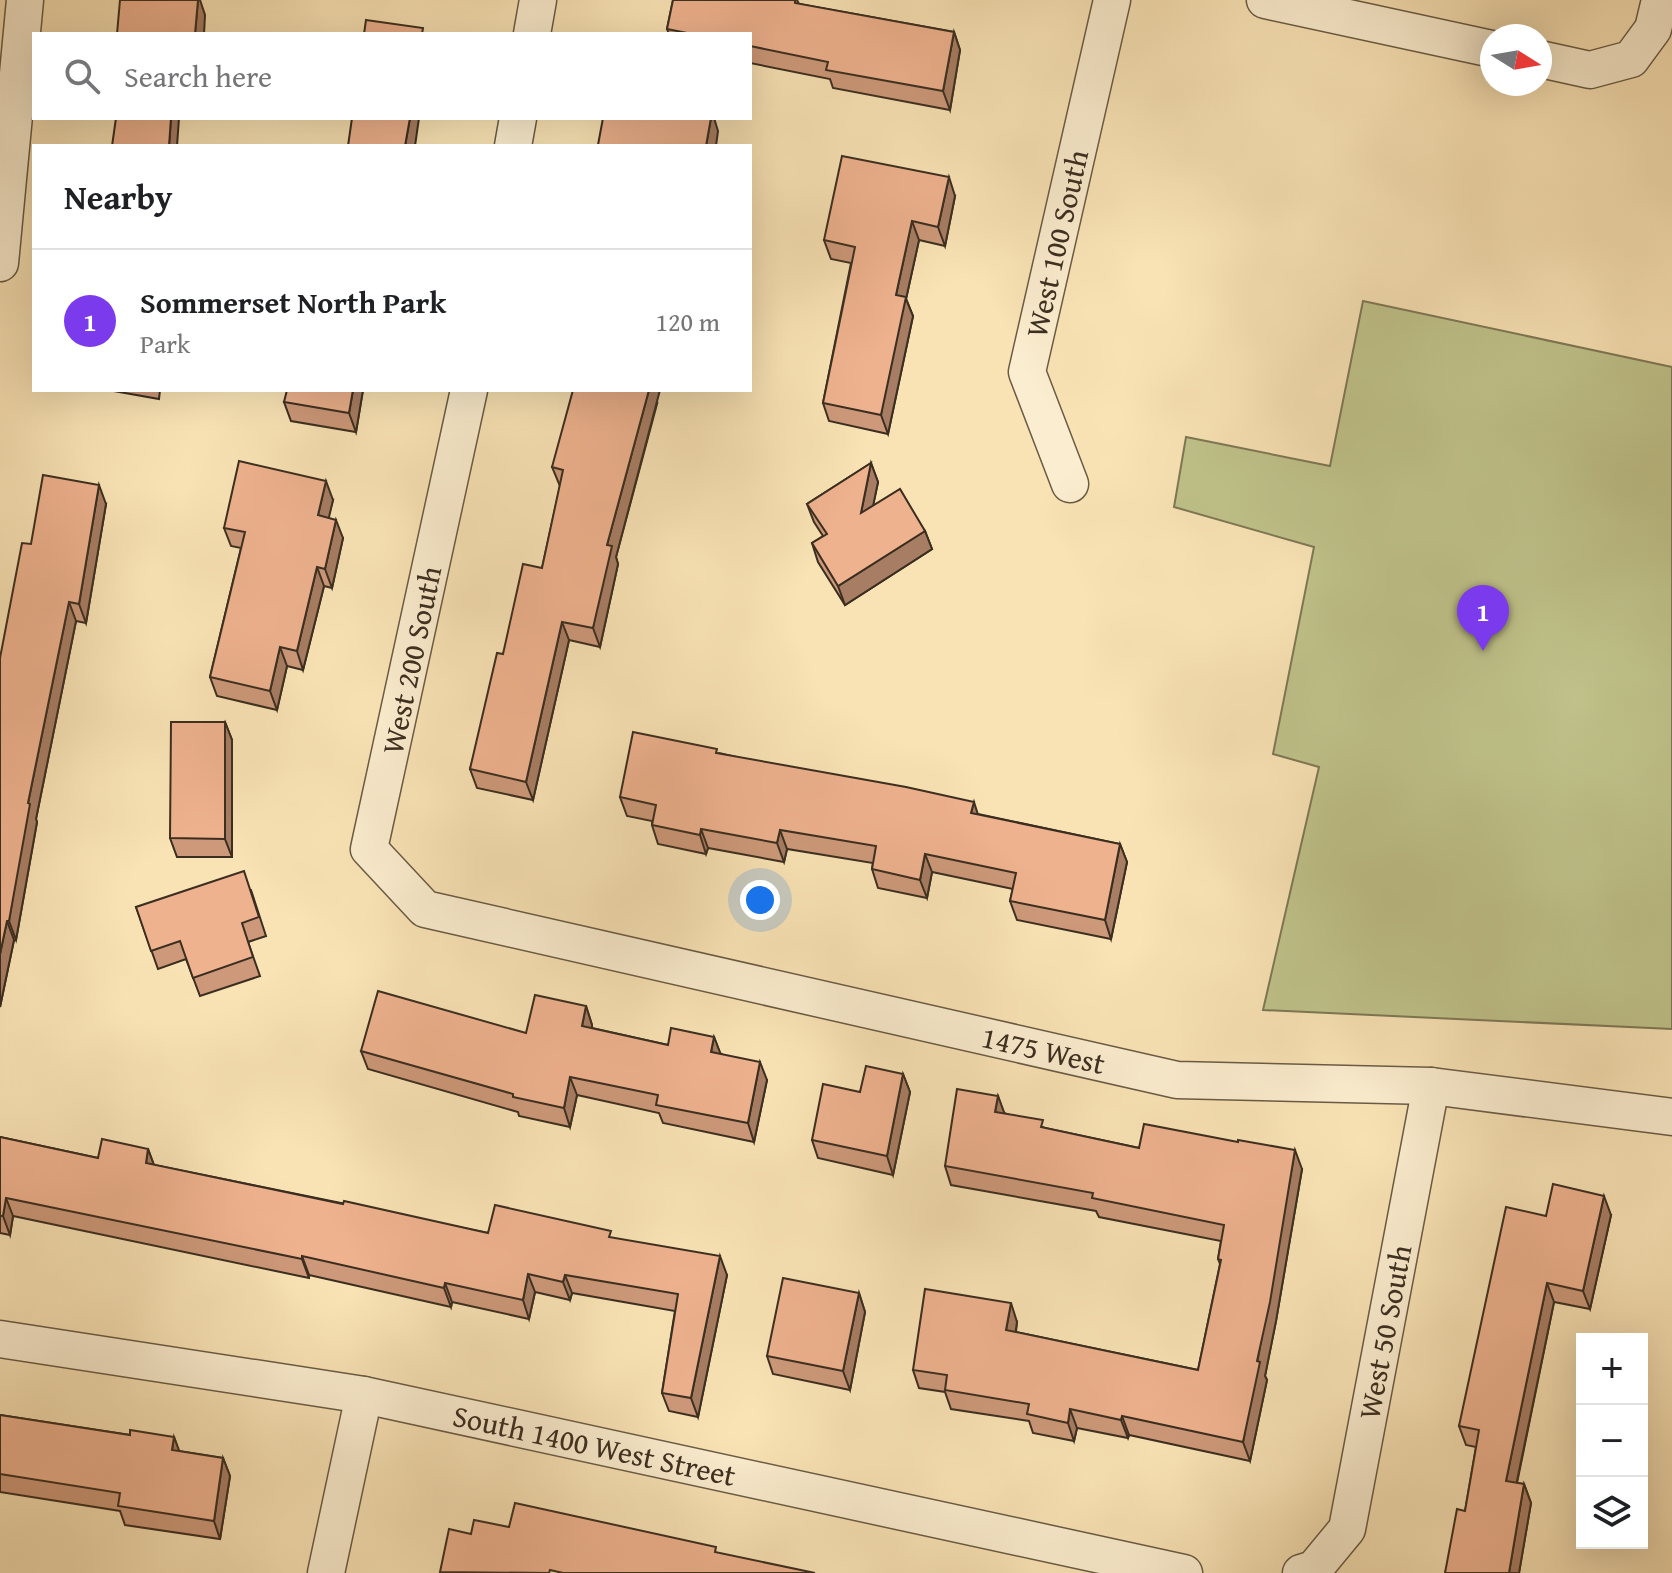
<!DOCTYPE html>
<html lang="en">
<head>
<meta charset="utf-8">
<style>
	body { margin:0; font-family:"Gentium Book Plus",serif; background:#f6f6f6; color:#202124 }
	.controls { position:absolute; right:24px; bottom:24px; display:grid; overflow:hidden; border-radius:0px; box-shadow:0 8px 32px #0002 }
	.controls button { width:72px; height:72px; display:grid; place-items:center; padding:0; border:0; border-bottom:2px solid #e0e0e0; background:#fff; color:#202124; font:40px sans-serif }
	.compass { position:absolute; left:1480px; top:24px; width:72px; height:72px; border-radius:50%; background:#fff; box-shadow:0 8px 32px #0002; rotate:101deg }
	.you { position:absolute; left:760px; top:900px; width:28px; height:28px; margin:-20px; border:6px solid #fff; border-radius:50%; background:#1a73e8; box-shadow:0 0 0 12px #1a73e833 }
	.badge { display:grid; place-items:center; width:52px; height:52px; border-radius:50%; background:#7c3aed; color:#fff; font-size:26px; font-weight:700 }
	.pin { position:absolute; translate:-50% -66px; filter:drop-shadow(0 2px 4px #0008) }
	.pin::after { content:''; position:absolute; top:42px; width:28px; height:24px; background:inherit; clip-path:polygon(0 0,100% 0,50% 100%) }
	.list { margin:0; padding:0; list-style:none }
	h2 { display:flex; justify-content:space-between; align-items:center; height:104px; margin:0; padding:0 32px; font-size:34px }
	h2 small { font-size:26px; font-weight:400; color:#757577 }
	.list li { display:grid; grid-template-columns:52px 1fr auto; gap:24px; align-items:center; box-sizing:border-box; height:144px; padding:0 32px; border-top:2px solid #e0e0e0 }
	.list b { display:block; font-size:30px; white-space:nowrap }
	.list p { margin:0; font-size:26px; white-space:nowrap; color:#757577 }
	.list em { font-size:26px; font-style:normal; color:#757577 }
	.icon { flex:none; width:44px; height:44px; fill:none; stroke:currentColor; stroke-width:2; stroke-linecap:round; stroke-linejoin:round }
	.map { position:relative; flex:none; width:1672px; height:1573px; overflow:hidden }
	.search { position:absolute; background:#fff; box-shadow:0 8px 32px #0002; left:32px; top:32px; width:720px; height:88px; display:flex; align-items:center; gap:20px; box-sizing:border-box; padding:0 28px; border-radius:0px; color:#757577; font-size:30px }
	.panel { position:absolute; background:#fff; box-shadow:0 8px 32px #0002; left:32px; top:144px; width:720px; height:248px; border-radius:0px }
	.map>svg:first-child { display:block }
	.green { fill:#c0c38b; stroke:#7e7856; stroke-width:2 }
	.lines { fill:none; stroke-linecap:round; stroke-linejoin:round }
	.street-casing { stroke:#6a5b45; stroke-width:39 }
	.street { stroke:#fbedcf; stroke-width:36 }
	.wall { fill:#cd997a; stroke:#3b2e20; stroke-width:2 }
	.shaded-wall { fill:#a77d63; stroke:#3b2e20; stroke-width:2 }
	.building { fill:#eeb28e; stroke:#3b2e20; stroke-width:2 }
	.labels { text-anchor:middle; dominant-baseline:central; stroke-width:7; stroke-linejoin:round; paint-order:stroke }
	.street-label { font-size:30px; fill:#3b2e20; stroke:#fbedcf }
</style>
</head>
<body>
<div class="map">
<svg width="1672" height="1573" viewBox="0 0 1672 1573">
	<rect width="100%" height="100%" fill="#f9e3b5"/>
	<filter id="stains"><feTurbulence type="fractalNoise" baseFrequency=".0025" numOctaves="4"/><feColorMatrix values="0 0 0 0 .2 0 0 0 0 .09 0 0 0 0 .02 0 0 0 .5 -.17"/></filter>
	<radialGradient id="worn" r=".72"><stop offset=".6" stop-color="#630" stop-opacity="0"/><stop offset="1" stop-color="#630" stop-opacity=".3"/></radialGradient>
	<polygon class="green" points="1363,301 1672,367 1672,1029 1263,1010 1319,767 1273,754 1314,547 1174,507 1186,437 1330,466"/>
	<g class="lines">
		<defs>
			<g id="street">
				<polyline points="1265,0 1492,49"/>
				<polyline points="532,34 538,0"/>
				<polyline points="1540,59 1590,70 1631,59 1653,29 1660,0"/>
				<polyline points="513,146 518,118"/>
				<polyline points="0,263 25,0"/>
				<path id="s1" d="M469 390 369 849 425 909 1177 1080 1431 1086 1672 1117"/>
				<path id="s2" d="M1070 484 1027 372 1112 0"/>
				<path id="s3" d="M0 1339 364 1395 1184 1573"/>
				<polyline points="326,1573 364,1395"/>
				<path id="s4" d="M1301 1573 1314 1569 1347 1529 1431 1086"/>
			</g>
		</defs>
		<use href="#street" class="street-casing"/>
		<use href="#street" class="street"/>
	</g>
	<g class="wall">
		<polygon points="673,0 797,0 799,4 954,32 960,50 950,110 833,88 830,79 750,63 750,34 669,34 667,29"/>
		<polygon points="955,196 945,246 919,240 906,299 913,316 888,434 829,421 823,403 851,263 831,259 824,240"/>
		<polygon points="108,390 160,390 159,399"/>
		<polygon points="363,390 356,432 291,421 284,402"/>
		<polygon points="657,404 616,557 618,564 600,647 569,640 533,800 477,788 470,769 503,654 542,568 560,486 552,467"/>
		<polygon points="871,463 878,482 873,505 925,531 932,549 845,605 818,562 812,543 823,536 814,522 807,504"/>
		<polygon points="333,500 328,518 343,538 332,588 324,586 303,670 287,666 277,710 217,696 210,677 241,548 231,546 224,528"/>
		<polygon points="106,504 86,623 76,621 36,819 37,822 16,940 14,940 0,1007 0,658 31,544"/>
		<polygon points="225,722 232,740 232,857 177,857 170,838"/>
		<polygon points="719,753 978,814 1120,844 1127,862 1111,939 1017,920 1010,901 1013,889 932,872 927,898 878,888 872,869 873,863 787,849 784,862 708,848 706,854 658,844 652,825 652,821 627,816 620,797"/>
		<polygon points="251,890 266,936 248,942 260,976 200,996 186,959 158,969 136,907"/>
		<polygon points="586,1006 592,1025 592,1028 668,1045 714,1037 720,1053 767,1080 754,1142 663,1123 659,1113 577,1095 570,1127 519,1116 518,1112 368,1069 361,1051 526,1033"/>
		<polygon points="903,1074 910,1092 893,1175 818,1158 812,1140 860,1092"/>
		<polygon points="998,1096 1004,1113 1045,1128 1139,1148 1302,1169 1276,1321 1265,1376 1267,1380 1250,1461 1129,1435 1128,1438 1077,1428 1074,1441 1033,1433 1029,1421 951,1409 945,1392 919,1388 913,1370 1017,1322 1016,1332 1198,1370 1220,1264 1218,1259 1221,1241 1099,1217 1096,1211 951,1185 945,1166"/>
		<polygon points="0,1137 98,1158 148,1149 154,1165 488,1233 613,1238 727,1275 698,1417 669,1411 662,1393 675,1311 572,1293 570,1300 535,1292 529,1319 452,1302 451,1307 309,1275 309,1278 13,1216 10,1235 0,1233"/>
		<polygon points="1611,1215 1590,1309 1554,1302 1517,1483 1524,1484 1531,1503 1519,1573 1445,1573 1465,1511 1476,1447 1466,1445 1459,1426 1546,1216"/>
		<polygon points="859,1293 865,1312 850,1390 773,1374 767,1356"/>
		<polygon points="0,1415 130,1435 174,1437 179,1451 223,1458 230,1476 220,1539 125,1525 120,1511 0,1492"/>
	</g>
	<g class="shaded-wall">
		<polygon points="198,0 200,0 205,15 204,34 195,34"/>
		<polygon points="954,32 960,50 950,110 943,91"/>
		<polygon points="171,118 179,118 177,146 169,146"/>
		<polygon points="410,118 419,118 415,146 405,146"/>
		<polygon points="711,118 714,118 718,131 716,146 706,146"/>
		<polygon points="949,177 955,196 945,246 938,227"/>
		<polygon points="912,221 919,240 906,299 913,316 888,434 881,415 896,295"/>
		<polygon points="353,390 363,390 356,432 349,413"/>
		<polygon points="649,390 660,390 616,557 618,564 600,647 593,628 607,545"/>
		<polygon points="871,463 878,482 868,531 861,513"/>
		<polygon points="326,481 333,500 325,534 318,515"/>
		<polygon points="99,485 106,504 86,623 79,604"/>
		<polygon points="336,520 343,538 332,588 325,569"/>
		<polygon points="925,531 932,549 845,605 838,586"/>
		<polygon points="317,567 324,586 303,670 297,651"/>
		<polygon points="69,602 76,621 36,819 37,822 16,940 9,921 28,803"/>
		<polygon points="562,622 569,640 533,800 526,782"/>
		<polygon points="280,647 287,666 277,710 270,691"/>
		<polygon points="225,722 232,740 232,857 225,839"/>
		<polygon points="974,802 980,821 971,813"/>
		<polygon points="701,829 708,848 706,854 700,835"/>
		<polygon points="780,830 787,849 784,862 777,843"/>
		<polygon points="1120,844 1127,862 1111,939 1105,920"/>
		<polygon points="925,854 932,872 927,898 920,880"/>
		<polygon points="7,921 14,940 0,1007 0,954"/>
		<polygon points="586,1006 592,1025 589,1044 582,1026"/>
		<polygon points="714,1037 721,1055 711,1052"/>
		<polygon points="760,1062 767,1080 754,1142 748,1123"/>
		<polygon points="903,1074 910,1092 893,1175 887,1156"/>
		<polygon points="570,1077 577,1095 570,1127 564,1108"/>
		<polygon points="998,1096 1005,1115 995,1112"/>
		<polygon points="148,1149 155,1168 146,1163"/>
		<polygon points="1295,1150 1302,1169 1276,1321 1265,1376 1267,1380 1250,1461 1243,1442"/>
		<polygon points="1604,1196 1611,1215 1590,1309 1583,1291"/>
		<polygon points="6,1198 13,1216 10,1235 3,1216"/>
		<polygon points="302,1256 309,1275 309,1278 302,1259"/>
		<polygon points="720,1256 727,1275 698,1417 691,1398"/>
		<polygon points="528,1274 535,1292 529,1319 523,1300"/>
		<polygon points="565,1275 572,1293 570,1300 563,1282"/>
		<polygon points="445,1283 452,1302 451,1307 444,1288"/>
		<polygon points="1547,1283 1554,1302 1513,1500 1506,1481"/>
		<polygon points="859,1293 865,1312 850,1390 843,1371"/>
		<polygon points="1011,1303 1017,1322 1013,1349 1006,1330"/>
		<polygon points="1070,1409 1077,1428 1074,1441 1068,1423"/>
		<polygon points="1122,1416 1129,1435 1128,1438 1121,1420"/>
		<polygon points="174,1437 181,1456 172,1450"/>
		<polygon points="223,1458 230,1476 220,1539 214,1521"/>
		<polygon points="1524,1484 1531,1503 1519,1573 1509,1573"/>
	</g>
	<g class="building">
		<polygon points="120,0 198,0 195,34 117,34"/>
		<polygon points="673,0 795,0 795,3 954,32 943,91 826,70 828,62 750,46 750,34 692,34 667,29"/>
		<polygon points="366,20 423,28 422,34 364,34"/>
		<polygon points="116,118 171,118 169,146 112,146"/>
		<polygon points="352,118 410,118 405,146 348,146"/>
		<polygon points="603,118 711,118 706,146 606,146 598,145"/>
		<polygon points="842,156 949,177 938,227 912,221 896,295 906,297 881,415 823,403 855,247 824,240"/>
		<polygon points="287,390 353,390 349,413 284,402"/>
		<polygon points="573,390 649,390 607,545 612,546 593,628 562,622 526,782 470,769 497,653 503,654 523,564 542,568 563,470 552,467"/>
		<polygon points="239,461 326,481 318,515 336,520 325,569 317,567 297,651 280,647 270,691 210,677 245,532 224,528"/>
		<polygon points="871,463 861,513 900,489 925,531 838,586 812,543 827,534 807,504"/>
		<polygon points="43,475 99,485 79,604 69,602 28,803 30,804 9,921 7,921 0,954 0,658 22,543 31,544"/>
		<polygon points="171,722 225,722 225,839 170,838"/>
		<polygon points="633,732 717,749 716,753 906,787 974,802 971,813 1120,844 1105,920 1010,901 1016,873 925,854 920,880 872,869 876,846 780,830 777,843 701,829 700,835 652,825 656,805 620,797"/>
		<polygon points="244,871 259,917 242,923 253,957 193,978 180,941 151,951 136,907"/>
		<polygon points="378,991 526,1033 535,995 586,1006 582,1026 668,1045 671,1028 714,1037 711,1052 760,1062 748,1123 656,1105 658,1095 570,1077 564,1108 513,1097 513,1094 361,1051"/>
		<polygon points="866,1066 903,1074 887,1156 812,1140 823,1084 860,1092"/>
		<polygon points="957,1089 998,1096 995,1112 1043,1120 1041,1127 1139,1148 1144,1124 1238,1142 1238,1140 1295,1150 1270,1302 1257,1361 1260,1362 1243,1442 1122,1416 1121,1420 1070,1409 1068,1423 1027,1414 1029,1404 945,1390 947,1375 913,1370 925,1289 1011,1303 1006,1330 1198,1370 1221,1260 1218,1259 1224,1225 1092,1198 1093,1193 945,1166"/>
		<polygon points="0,1137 98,1158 102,1139 148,1149 146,1163 343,1204 344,1201 488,1233 495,1205 611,1231 609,1237 720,1256 691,1398 662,1393 678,1294 565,1275 563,1282 528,1274 523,1300 445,1283 444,1288 302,1256 302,1259 6,1198 3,1216 0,1216"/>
		<polygon points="1553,1184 1604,1196 1583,1291 1547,1283 1506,1481 1524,1484 1509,1573 1445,1573 1457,1509 1465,1511 1479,1430 1459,1426 1506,1207 1546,1216"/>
		<polygon points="783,1278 859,1293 843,1371 767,1356"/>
		<polygon points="0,1415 130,1435 130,1430 174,1437 172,1450 223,1458 214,1521 118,1506 120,1493 0,1474"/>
		<polygon points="515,1503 716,1547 715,1552 815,1573 563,1573 550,1570 549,1573 440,1572 449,1529 471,1534 474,1520 509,1527"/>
	</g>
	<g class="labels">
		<g class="street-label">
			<text stroke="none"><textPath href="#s2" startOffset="252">West 100 South</textPath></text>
			<text transform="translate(411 660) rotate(-78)">West 200 South</text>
			<text stroke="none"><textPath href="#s1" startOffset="1186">1475 West</textPath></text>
			<text stroke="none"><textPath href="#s4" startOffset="266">West 50 South</textPath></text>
			<text stroke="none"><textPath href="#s3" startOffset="604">South 1400 West Street</textPath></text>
		</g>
	</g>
	<rect width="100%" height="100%" filter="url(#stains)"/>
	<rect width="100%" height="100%" fill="url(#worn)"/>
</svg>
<div class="controls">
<button>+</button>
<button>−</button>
<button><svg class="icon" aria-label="layers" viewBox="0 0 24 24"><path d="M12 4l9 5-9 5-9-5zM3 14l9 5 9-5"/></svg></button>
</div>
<svg class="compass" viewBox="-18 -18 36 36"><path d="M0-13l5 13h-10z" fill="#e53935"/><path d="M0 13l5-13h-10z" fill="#757577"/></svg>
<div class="you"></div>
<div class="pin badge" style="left:1483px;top:651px">1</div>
<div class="search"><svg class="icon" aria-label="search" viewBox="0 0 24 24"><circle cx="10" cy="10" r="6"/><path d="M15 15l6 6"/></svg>Search here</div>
<section class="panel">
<h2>Nearby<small></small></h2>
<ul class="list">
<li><span class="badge">1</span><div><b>Sommerset North Park</b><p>Park</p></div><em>120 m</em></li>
</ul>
</section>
</div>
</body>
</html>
